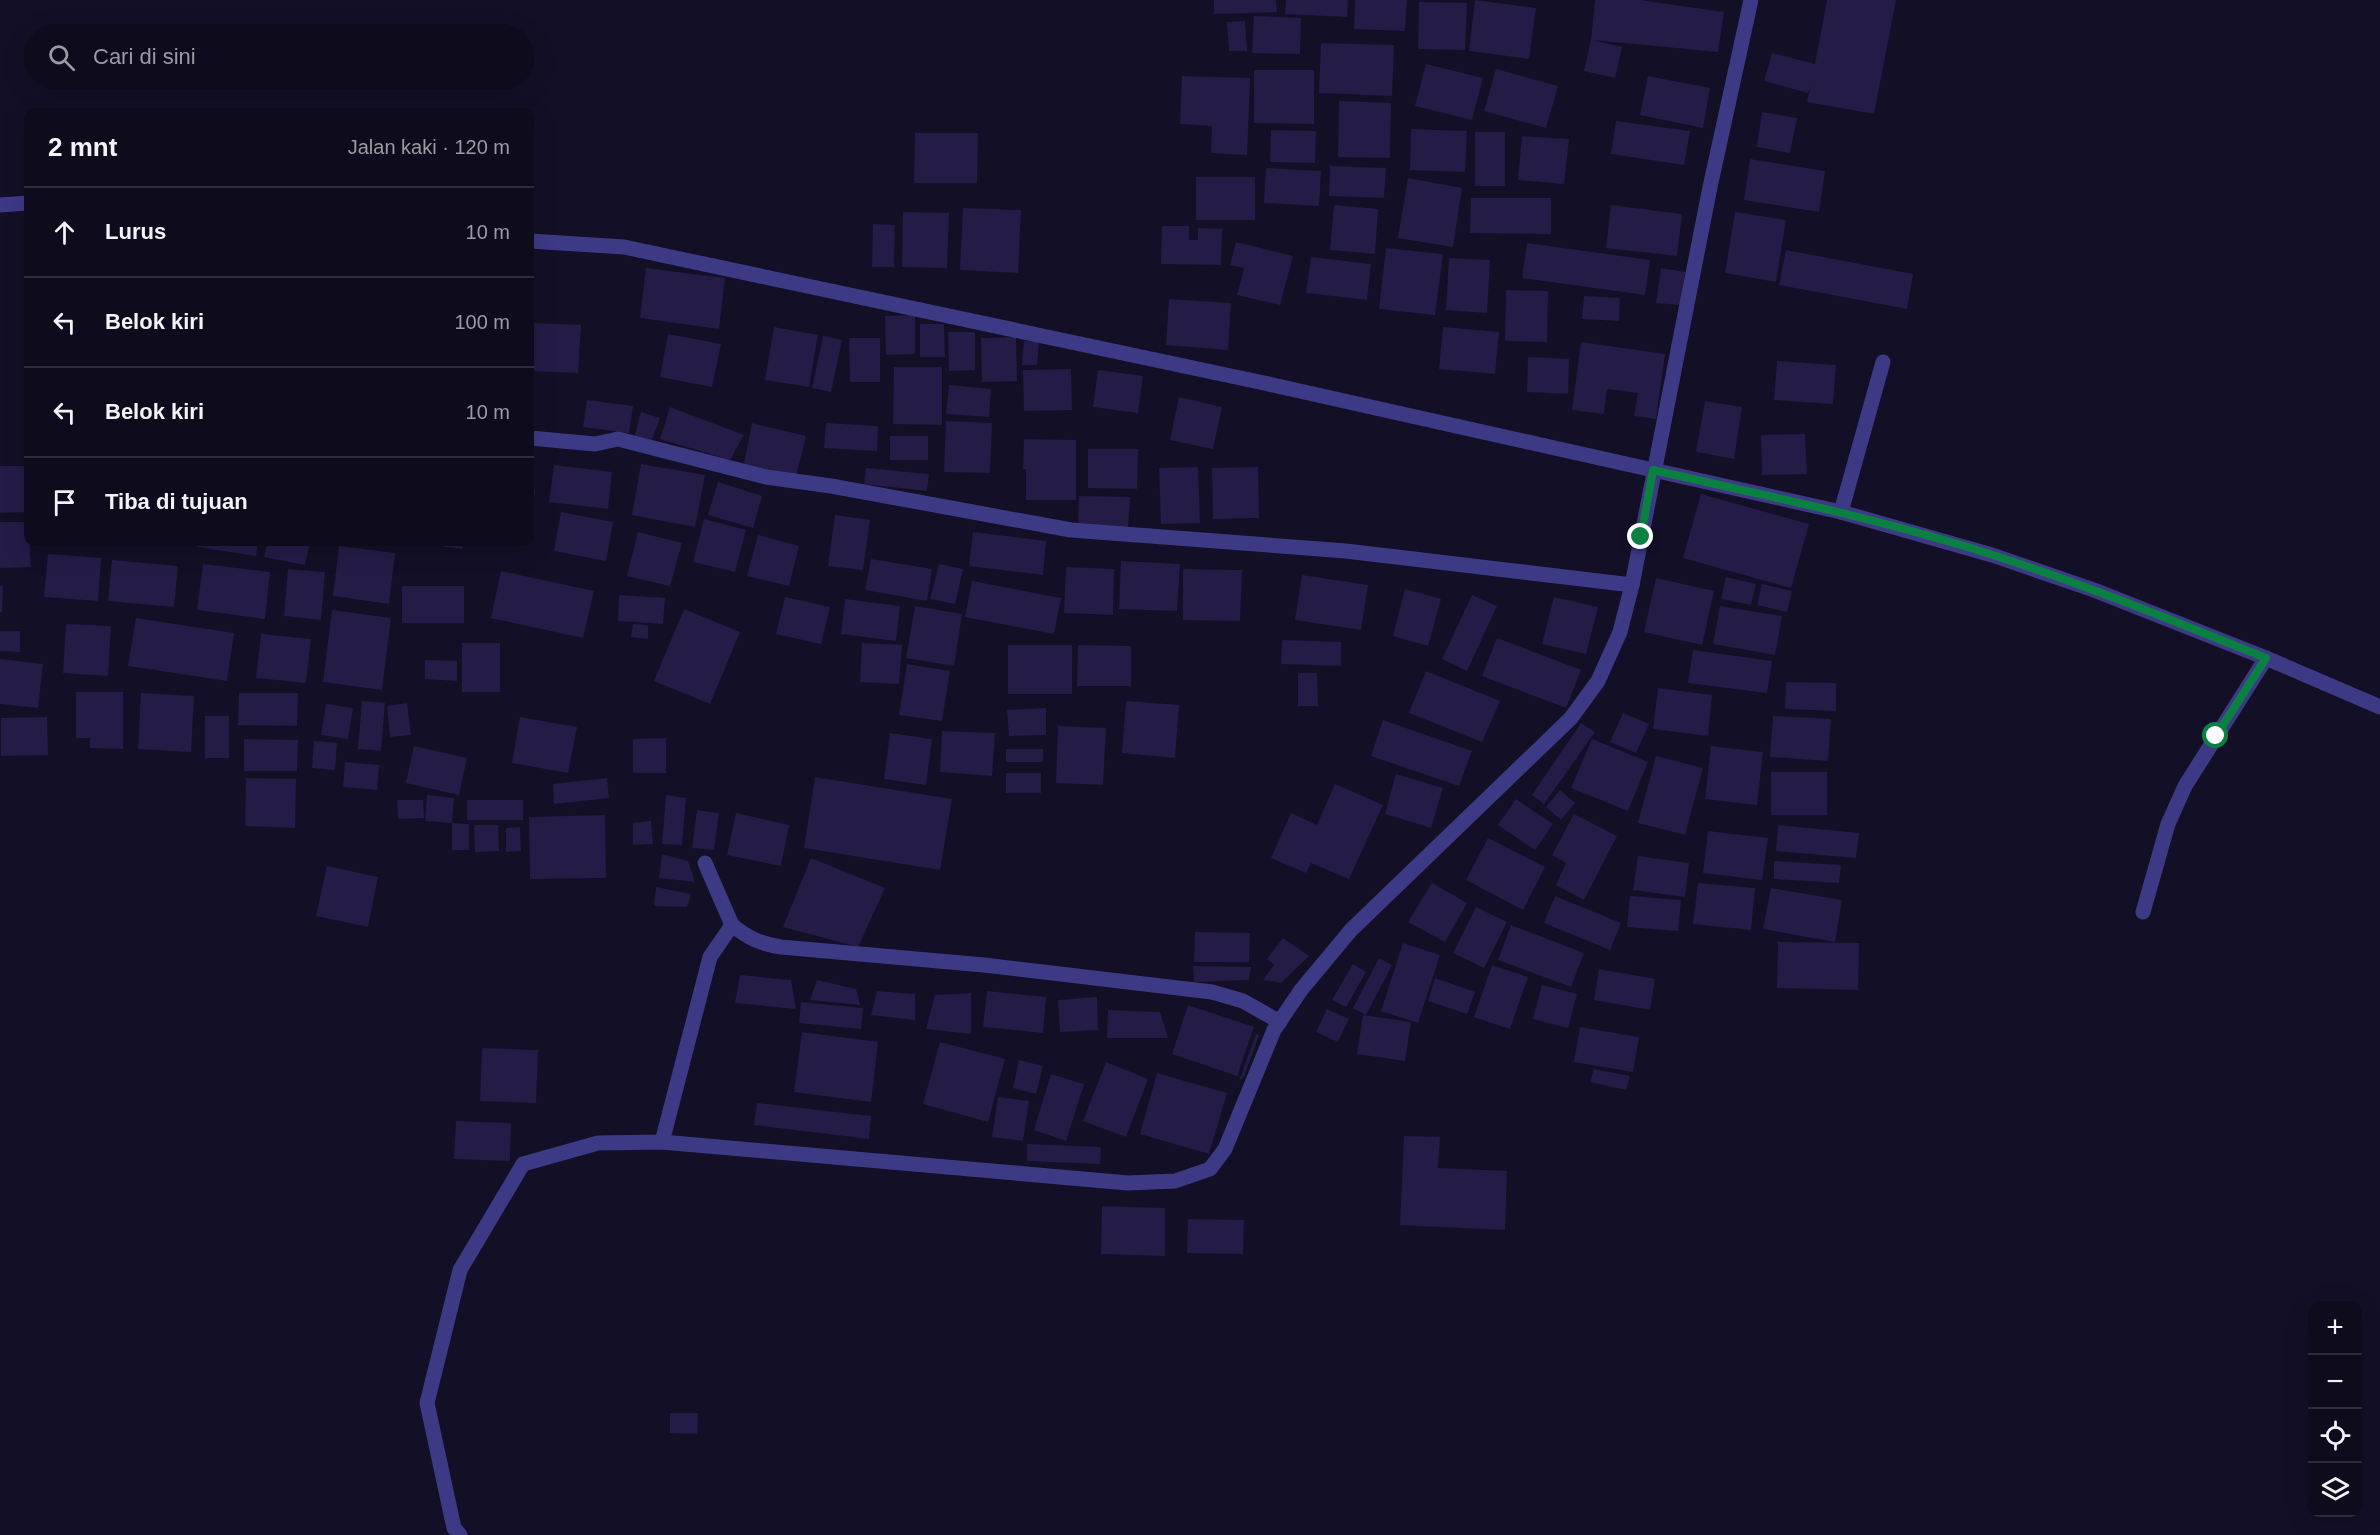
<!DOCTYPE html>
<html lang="id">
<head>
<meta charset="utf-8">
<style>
	body { margin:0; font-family:Arial,sans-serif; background:#171425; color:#f1f3f6 }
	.controls { position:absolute; right:18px; bottom:18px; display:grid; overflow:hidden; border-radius:12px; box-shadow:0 6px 24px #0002 }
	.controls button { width:54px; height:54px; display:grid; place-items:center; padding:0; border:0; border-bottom:2px solid #2e2b3b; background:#0e0b1c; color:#f1f3f6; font:30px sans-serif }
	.stop { position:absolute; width:18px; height:18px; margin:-14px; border:4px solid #0b8043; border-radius:50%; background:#fff }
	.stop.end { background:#0b8043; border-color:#fff; box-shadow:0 2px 6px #0008 }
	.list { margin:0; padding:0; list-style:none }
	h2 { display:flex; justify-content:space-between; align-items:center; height:78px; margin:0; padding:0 24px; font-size:26px }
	h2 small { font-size:20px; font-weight:400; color:#9b9ba3 }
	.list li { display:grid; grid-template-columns:39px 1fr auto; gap:18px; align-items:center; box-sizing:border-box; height:90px; padding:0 24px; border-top:2px solid #2e2b3b }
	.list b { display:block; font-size:22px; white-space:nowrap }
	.list em { font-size:20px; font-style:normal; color:#9b9ba3 }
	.icon { flex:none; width:33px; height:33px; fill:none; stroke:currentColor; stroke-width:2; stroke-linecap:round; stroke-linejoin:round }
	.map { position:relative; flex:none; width:2380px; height:1535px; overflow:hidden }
	.search { position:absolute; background:#0e0b1c; box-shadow:0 6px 24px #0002; left:24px; top:24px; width:510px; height:66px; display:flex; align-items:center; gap:15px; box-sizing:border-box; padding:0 21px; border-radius:33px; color:#9b9ba3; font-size:22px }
	.panel { position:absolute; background:#0e0b1c; box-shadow:0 6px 24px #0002; left:24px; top:108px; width:510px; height:438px; border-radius:12px }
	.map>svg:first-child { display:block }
	.building { fill:#241b47 }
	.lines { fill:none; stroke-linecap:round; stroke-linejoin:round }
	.street { stroke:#3d3a85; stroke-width:15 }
	.route { stroke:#0b8043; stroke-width:8 }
</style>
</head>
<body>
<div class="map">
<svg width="2380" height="1535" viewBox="0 0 2380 1535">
	<rect width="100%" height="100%" fill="#130f26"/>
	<g class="building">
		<polygon points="1214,0 1276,0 1277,12 1214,14"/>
		<polygon points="1286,0 1348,0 1347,17 1285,14"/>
		<polygon points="1355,0 1407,0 1405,31 1354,29"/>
		<polygon points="1475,0 1536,8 1529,59 1469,51"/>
		<polygon points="1595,0 1640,0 1724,12 1718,52 1592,40 1622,47 1615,78 1584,71 1591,40"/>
		<polygon points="1827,0 1896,0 1874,114 1807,102 1811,84 1808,93 1764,81 1772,53 1815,64"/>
		<polygon points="1419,2 1467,3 1465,50 1418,49"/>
		<polygon points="1254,16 1301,18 1300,54 1252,53"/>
		<polygon points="1245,21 1247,51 1229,51 1227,22"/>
		<polygon points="1321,43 1394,45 1392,96 1319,93"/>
		<polygon points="1426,64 1483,78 1472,120 1415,106"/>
		<polygon points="1496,69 1558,86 1546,128 1484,111"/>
		<polygon points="1254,70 1314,70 1314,124 1254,123"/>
		<polygon points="1182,76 1250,78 1247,155 1211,153 1212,126 1180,124"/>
		<polygon points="1648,76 1710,88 1703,128 1640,115"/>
		<polygon points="1339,101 1391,103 1390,158 1338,157"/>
		<polygon points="1762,112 1797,118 1790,153 1757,147"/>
		<polygon points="1616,121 1690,131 1684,165 1611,154"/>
		<polygon points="1411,129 1467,131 1465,172 1410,170"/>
		<polygon points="1271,130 1316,131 1315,163 1270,162"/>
		<rect x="1475" y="132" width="30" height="54"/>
		<polygon points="915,133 978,133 977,183 914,183"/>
		<polygon points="1522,136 1569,139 1564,184 1518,180"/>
		<polygon points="1750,159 1825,171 1819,212 1744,200"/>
		<polygon points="1330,166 1386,168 1384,198 1329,196"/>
		<polygon points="1266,168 1321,171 1319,206 1264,203"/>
		<rect x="1196" y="177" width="59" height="43"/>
		<polygon points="1408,178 1462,188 1453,247 1398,238"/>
		<polygon points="1471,198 1551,198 1551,234 1470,233"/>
		<polygon points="1334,205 1378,209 1375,254 1330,250"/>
		<polygon points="1611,205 1682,214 1677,256 1606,248"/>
		<polygon points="963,208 1021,210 1018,273 960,270"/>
		<polygon points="903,212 949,213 947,268 902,267"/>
		<polygon points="1735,212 1786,220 1776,282 1725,273"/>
		<polygon points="873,224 895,225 894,267 872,267"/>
		<polygon points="1162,226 1189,226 1189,240 1198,240 1198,228 1222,229 1221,265 1161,264"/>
		<polygon points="1236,242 1293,256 1280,305 1237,295 1244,268 1230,265"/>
		<polygon points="1527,243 1650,260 1645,295 1522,278"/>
		<polygon points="1386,248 1443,254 1435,315 1379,309"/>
		<polygon points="1786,250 1913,274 1907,309 1779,285"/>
		<polygon points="1311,257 1371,264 1367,300 1306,293"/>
		<polygon points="1449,258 1490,260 1487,313 1446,310"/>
		<polygon points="646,268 725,278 719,329 640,318"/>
		<polygon points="1661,268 1685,272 1681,305 1656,303"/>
		<polygon points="1506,290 1548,291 1547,342 1505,341"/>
		<polygon points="1584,296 1620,298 1619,321 1582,319"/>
		<polygon points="1169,299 1231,303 1228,350 1166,345"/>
		<polygon points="915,315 915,354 886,355 885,316"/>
		<polygon points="530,323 581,325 578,373 530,371"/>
		<polygon points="920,324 944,324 945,357 920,357"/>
		<polygon points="774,327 818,335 809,387 765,380"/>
		<polygon points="1443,327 1499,332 1495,374 1439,369"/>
		<polygon points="948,332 975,332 975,370 949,371"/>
		<polygon points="668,334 721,344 712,387 660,377"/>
		<polygon points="823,336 842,340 831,392 812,388"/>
		<polygon points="1016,337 1017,381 982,382 981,338"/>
		<polygon points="849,338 880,338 880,382 850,382"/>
		<polygon points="1024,341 1039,342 1037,365 1022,365"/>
		<polygon points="1581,342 1665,354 1656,419 1634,416 1638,393 1607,389 1604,414 1572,410"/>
		<polygon points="1528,357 1569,359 1568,394 1527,392"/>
		<polygon points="1777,361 1836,365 1833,404 1774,400"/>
		<polygon points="894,367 942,367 942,425 893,424"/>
		<polygon points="1071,369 1072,410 1024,411 1023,370"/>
		<polygon points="1098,370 1143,376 1138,413 1093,407"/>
		<polygon points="949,385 991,389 989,417 946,414"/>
		<polygon points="1179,397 1222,407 1213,449 1170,440"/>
		<polygon points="587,400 633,406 629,433 583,427"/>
		<polygon points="1705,401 1742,407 1734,459 1696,452"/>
		<polygon points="670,407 744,435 730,460 660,439"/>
		<polygon points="641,412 660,418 650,445 634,438"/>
		<polygon points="946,421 992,423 990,473 944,472"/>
		<polygon points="752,423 806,436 796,477 744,464"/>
		<polygon points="826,423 878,426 877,451 824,448"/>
		<polygon points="1805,434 1807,474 1762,475 1761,435"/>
		<rect x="890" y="436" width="38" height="24"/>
		<polygon points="1024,439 1076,440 1076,500 1026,500 1026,469 1023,469"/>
		<polygon points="1088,449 1138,449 1137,489 1088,488"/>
		<polygon points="641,464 705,475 695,527 632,515"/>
		<polygon points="554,465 612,472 608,509 549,502"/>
		<polygon points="0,466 25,466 26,512 0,513"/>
		<polygon points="1198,467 1200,523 1161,524 1159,468"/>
		<polygon points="1258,467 1259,518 1213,519 1212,468"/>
		<polygon points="866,468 929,474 927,491 864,484"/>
		<polygon points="718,482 762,496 753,528 708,515"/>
		<polygon points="530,489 535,489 532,527 530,527"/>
		<polygon points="1701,494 1809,524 1791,588 1683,558"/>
		<polygon points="1079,496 1130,497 1128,528 1078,526"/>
		<polygon points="561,512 613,522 606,561 554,551"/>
		<polygon points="835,515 870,520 863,570 828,566"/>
		<polygon points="704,519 746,530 735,572 693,562"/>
		<polygon points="0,522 28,522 31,567 0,568"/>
		<polygon points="638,532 682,543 670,586 627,576"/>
		<polygon points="973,532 1046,541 1043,575 969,566"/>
		<polygon points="758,535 799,546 789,586 747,576"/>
		<polygon points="198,542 258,542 256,556 197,547"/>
		<polygon points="267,542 310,542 305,565 264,557"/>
		<polygon points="410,542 463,542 462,549"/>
		<polygon points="339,546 395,553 389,604 333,596"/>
		<polygon points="48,554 101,558 98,601 44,597"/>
		<polygon points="871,559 932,569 927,601 865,590"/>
		<polygon points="112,560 178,566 174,607 108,601"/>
		<polygon points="1121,561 1180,564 1177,611 1119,609"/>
		<polygon points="203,564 270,572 265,619 197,610"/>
		<polygon points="939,564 963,569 955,604 930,599"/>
		<polygon points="1066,567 1114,569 1113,615 1064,613"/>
		<polygon points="288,569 325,572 321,620 284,616"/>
		<polygon points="1183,569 1242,570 1240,621 1183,620"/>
		<polygon points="501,571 594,591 583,638 491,618"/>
		<polygon points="1302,575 1368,585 1361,630 1295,620"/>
		<polygon points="1726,577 1756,584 1751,605 1721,599"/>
		<polygon points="1656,578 1714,591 1702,645 1644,632"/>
		<polygon points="972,581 1061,598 1054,634 965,617"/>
		<polygon points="1762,584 1792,591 1787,612 1757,605"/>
		<polygon points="0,586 3,586 2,612 0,612"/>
		<rect x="402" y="586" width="62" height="37"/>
		<polygon points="1405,589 1441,599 1428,646 1393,636"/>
		<polygon points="619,595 665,598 663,624 618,621"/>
		<polygon points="1472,595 1497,606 1467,671 1442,659"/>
		<polygon points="785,597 830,607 821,644 776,634"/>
		<polygon points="1554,597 1598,607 1586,654 1542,644"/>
		<polygon points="845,599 900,606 896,641 841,634"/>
		<polygon points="915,606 962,614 954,666 906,658"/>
		<polygon points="1720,606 1782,616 1775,655 1713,644"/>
		<polygon points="684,609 740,632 710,704 654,681"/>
		<polygon points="332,610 391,618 382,690 323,682"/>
		<polygon points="136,618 234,633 227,681 128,666"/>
		<polygon points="66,624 111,626 108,676 63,673"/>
		<polygon points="633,624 648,625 648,639 631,637"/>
		<polygon points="0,631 20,631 20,652 0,651"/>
		<polygon points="261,634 311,639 306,683 256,678"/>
		<polygon points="1497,638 1581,670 1566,708 1482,676"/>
		<polygon points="1282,640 1341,642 1341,666 1281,664"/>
		<rect x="462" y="643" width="38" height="49"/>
		<polygon points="862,643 902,645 899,684 860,682"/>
		<rect x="1008" y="645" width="64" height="49"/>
		<polygon points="1078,645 1131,646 1131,686 1077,686"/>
		<polygon points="1693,650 1772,661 1767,693 1688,683"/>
		<polygon points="0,659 43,664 38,708 0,704"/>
		<polygon points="425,660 457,661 457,681 425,679"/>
		<polygon points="907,664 950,671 942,721 899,715"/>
		<polygon points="1426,671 1500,701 1482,742 1409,713"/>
		<polygon points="1298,673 1317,673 1318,706 1298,706"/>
		<polygon points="1786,682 1836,683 1836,711 1785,709"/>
		<polygon points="1658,688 1712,695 1708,736 1653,729"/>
		<polygon points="76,692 123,692 123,749 90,748 90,738 76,738"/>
		<polygon points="141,693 194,696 191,752 138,749"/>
		<polygon points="239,693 298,693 297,726 238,725"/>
		<polygon points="362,701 385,703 381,751 358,749"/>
		<polygon points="1126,701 1179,705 1175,758 1122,753"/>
		<polygon points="407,703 411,735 390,737 387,706"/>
		<polygon points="326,704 353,708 348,739 321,735"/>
		<polygon points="1046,708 1046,735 1009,736 1007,710"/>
		<polygon points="1623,713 1649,724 1636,753 1610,742"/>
		<rect x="205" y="716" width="24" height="42"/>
		<polygon points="1773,716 1831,719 1828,761 1770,757"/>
		<polygon points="47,717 48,755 1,756 1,718"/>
		<polygon points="520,717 577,727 568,773 512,763"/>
		<polygon points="1383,720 1472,751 1459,786 1371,756"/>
		<polygon points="1581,723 1595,732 1544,804 1532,795"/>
		<polygon points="1058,726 1106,728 1103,785 1056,783"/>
		<polygon points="942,731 995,733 992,776 940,772"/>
		<polygon points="890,733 932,739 926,785 884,779"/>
		<polygon points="666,738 666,773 633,773 633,739"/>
		<polygon points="244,739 298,740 297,771 244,771"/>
		<polygon points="1592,739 1648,762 1628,811 1571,788"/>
		<polygon points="314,741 337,743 335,770 312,768"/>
		<polygon points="414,746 467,758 459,795 406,783"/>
		<polygon points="1711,746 1763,752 1757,805 1705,799"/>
		<rect x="1006" y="749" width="37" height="13"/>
		<polygon points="1656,756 1703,768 1685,835 1638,823"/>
		<polygon points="345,762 379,765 377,790 343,787"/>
		<rect x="1771" y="772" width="56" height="43"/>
		<rect x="1006" y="773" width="35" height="20"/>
		<polygon points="1396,774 1443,788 1431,828 1385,814"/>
		<polygon points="815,777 952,799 940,870 804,848"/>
		<polygon points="246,778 296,779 295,828 245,826"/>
		<polygon points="607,778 609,798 554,804 553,784"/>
		<polygon points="1335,784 1383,805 1349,879 1311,863 1306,873 1271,858 1291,813 1317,825"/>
		<polygon points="1560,790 1575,803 1561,820 1546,807"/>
		<polygon points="427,795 454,798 452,823 425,821"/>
		<polygon points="666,795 686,798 682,845 662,844"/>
		<polygon points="1516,799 1553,824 1535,850 1498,825"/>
		<polygon points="397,800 423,800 424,818 398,819"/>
		<rect x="467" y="800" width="56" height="20"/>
		<polygon points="697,810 719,813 714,850 692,848"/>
		<polygon points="736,813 789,825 781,866 727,855"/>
		<polygon points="1574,814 1617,836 1584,900 1556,885 1566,863 1552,855"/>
		<polygon points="605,815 606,878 530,879 529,817"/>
		<polygon points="651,821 653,844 633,845 633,823"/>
		<polygon points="452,823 469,824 469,850 452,850"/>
		<polygon points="474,825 498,825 499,851 475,852"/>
		<polygon points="1778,825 1859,833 1856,858 1776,851"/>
		<polygon points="520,827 521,851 506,852 506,828"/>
		<polygon points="1708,831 1768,838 1762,880 1703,873"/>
		<polygon points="1488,838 1545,867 1523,910 1466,880"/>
		<polygon points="662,854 688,861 695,882 659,878"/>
		<polygon points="1638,856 1689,863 1685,897 1633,890"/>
		<polygon points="811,858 885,888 858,947 783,927"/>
		<polygon points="1774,861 1841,865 1839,883 1774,879"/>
		<polygon points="327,866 378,877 368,927 316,916"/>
		<polygon points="1432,883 1467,903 1445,942 1408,922"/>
		<polygon points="1698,883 1755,888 1751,930 1693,924"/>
		<polygon points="656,887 691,894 687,907 654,906"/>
		<polygon points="1771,888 1842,900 1835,942 1763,929"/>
		<polygon points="1555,896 1621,923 1610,950 1544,923"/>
		<polygon points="1630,896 1681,900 1678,931 1627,927"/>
		<polygon points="1476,907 1507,922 1484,968 1453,953"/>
		<polygon points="1511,925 1584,953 1571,987 1498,960"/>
		<polygon points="1195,932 1250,933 1249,962 1194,962"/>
		<polygon points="1283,938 1309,956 1281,983 1263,980 1274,965 1267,959"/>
		<polygon points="1778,942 1859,943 1858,990 1777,988"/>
		<polygon points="1403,943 1440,955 1418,1023 1381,1011"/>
		<polygon points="1379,958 1392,965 1366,1015 1353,1008"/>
		<polygon points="1353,964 1366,972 1346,1007 1332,1000"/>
		<polygon points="1492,965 1528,977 1510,1029 1474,1017"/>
		<polygon points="1193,966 1251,967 1249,980 1194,982"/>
		<polygon points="1599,969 1655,979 1650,1010 1594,1000"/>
		<polygon points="740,975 791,980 796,1009 735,1003"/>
		<polygon points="1435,978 1475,992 1467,1014 1428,1001"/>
		<polygon points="817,980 856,989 860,1005 810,1000"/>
		<polygon points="1542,985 1577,994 1568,1028 1533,1019"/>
		<polygon points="877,991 915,994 915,1020 871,1015"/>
		<polygon points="987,991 1046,997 1043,1033 983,1027"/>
		<polygon points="971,993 971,1034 926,1029 935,995"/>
		<polygon points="1097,997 1098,1030 1060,1032 1058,1000"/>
		<polygon points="801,1002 863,1008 861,1029 799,1023"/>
		<polygon points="1188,1005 1254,1027 1237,1076 1172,1054"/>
		<polygon points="1327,1009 1349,1019 1338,1042 1316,1032"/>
		<polygon points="1108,1010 1160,1012 1168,1038 1107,1038"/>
		<polygon points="1363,1015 1411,1022 1405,1061 1357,1054"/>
		<polygon points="1580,1027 1639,1037 1633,1072 1574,1062"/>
		<polygon points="802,1032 878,1042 871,1102 794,1092"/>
		<polygon points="1256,1034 1259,1035 1244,1077 1239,1081"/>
		<polygon points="940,1042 1005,1059 988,1122 923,1104"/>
		<polygon points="482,1048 538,1050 536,1103 480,1101"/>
		<polygon points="1019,1060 1043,1066 1036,1094 1013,1088"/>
		<polygon points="1106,1062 1148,1079 1126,1137 1083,1121"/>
		<polygon points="1594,1069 1630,1076 1626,1090 1590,1082"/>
		<polygon points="1157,1073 1227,1093 1209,1154 1140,1134"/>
		<polygon points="1051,1074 1084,1084 1066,1141 1034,1130"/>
		<polygon points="998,1097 1029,1101 1023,1141 992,1137"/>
		<polygon points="757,1103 871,1116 869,1139 754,1125"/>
		<polygon points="456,1121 511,1123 510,1161 454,1159"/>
		<polygon points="1404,1136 1440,1137 1438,1168 1507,1171 1505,1230 1400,1225"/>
		<polygon points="1027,1144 1101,1147 1100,1164 1027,1161"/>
		<polygon points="1102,1206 1165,1208 1165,1256 1101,1254"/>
		<polygon points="1188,1219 1244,1220 1243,1254 1187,1253"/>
		<polygon points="670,1413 698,1413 697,1434 670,1433"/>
	</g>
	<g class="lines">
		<g class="street">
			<polyline points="0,205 28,203"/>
			<polyline points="530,241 624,247 1264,383 1841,512 1992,555 2094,590 2266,658 2380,707"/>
			<polyline points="530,438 595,444 618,439 766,477 831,486 1071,530 1346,551 1632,585"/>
			<polyline points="1841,512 1883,362"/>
			<polyline points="2143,912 2168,824 2185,786 2266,658"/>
			<path d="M732 925C748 938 761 944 781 947L984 965 1212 992 1243 1001 1280 1022"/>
			<polyline points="662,1142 710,957 732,925 705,863"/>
			<polyline points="460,1535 454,1528 427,1403 460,1270 523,1164 598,1143 662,1142 1128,1183 1175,1181 1210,1169 1225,1149 1274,1030 1301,990 1351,930 1571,718 1598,681 1620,632 1632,585 1710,187 1751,0"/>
		</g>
	</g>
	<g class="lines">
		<path class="route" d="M1641 537 1653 470C1767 496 1882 519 1993 555 2086 585 2176 622 2266 658L2216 736"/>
	</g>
</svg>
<div class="controls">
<button>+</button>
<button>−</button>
<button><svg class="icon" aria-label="locate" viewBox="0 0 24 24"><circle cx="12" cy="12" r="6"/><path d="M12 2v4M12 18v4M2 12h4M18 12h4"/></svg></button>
<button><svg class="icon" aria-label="layers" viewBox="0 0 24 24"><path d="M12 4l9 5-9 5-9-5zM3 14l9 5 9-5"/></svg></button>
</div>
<div class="stop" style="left:2216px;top:736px"></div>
<div class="stop end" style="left:1641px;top:537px"></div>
<div class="search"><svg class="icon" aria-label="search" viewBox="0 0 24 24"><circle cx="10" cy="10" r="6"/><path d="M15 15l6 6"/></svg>Cari di sini</div>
<section class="panel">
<h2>2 mnt<small>Jalan kaki · 120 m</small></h2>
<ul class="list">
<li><svg class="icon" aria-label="ahead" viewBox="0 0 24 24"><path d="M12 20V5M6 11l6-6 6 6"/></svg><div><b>Lurus</b></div><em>10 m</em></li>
<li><svg class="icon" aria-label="left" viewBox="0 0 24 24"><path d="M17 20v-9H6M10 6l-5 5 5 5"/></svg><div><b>Belok kiri</b></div><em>100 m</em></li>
<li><svg class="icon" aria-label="left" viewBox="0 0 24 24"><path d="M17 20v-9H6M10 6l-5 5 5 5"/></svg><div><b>Belok kiri</b></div><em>10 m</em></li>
<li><svg class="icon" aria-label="arrive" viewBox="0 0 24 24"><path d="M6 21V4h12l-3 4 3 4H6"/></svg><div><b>Tiba di tujuan</b></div></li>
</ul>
</section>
</div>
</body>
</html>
